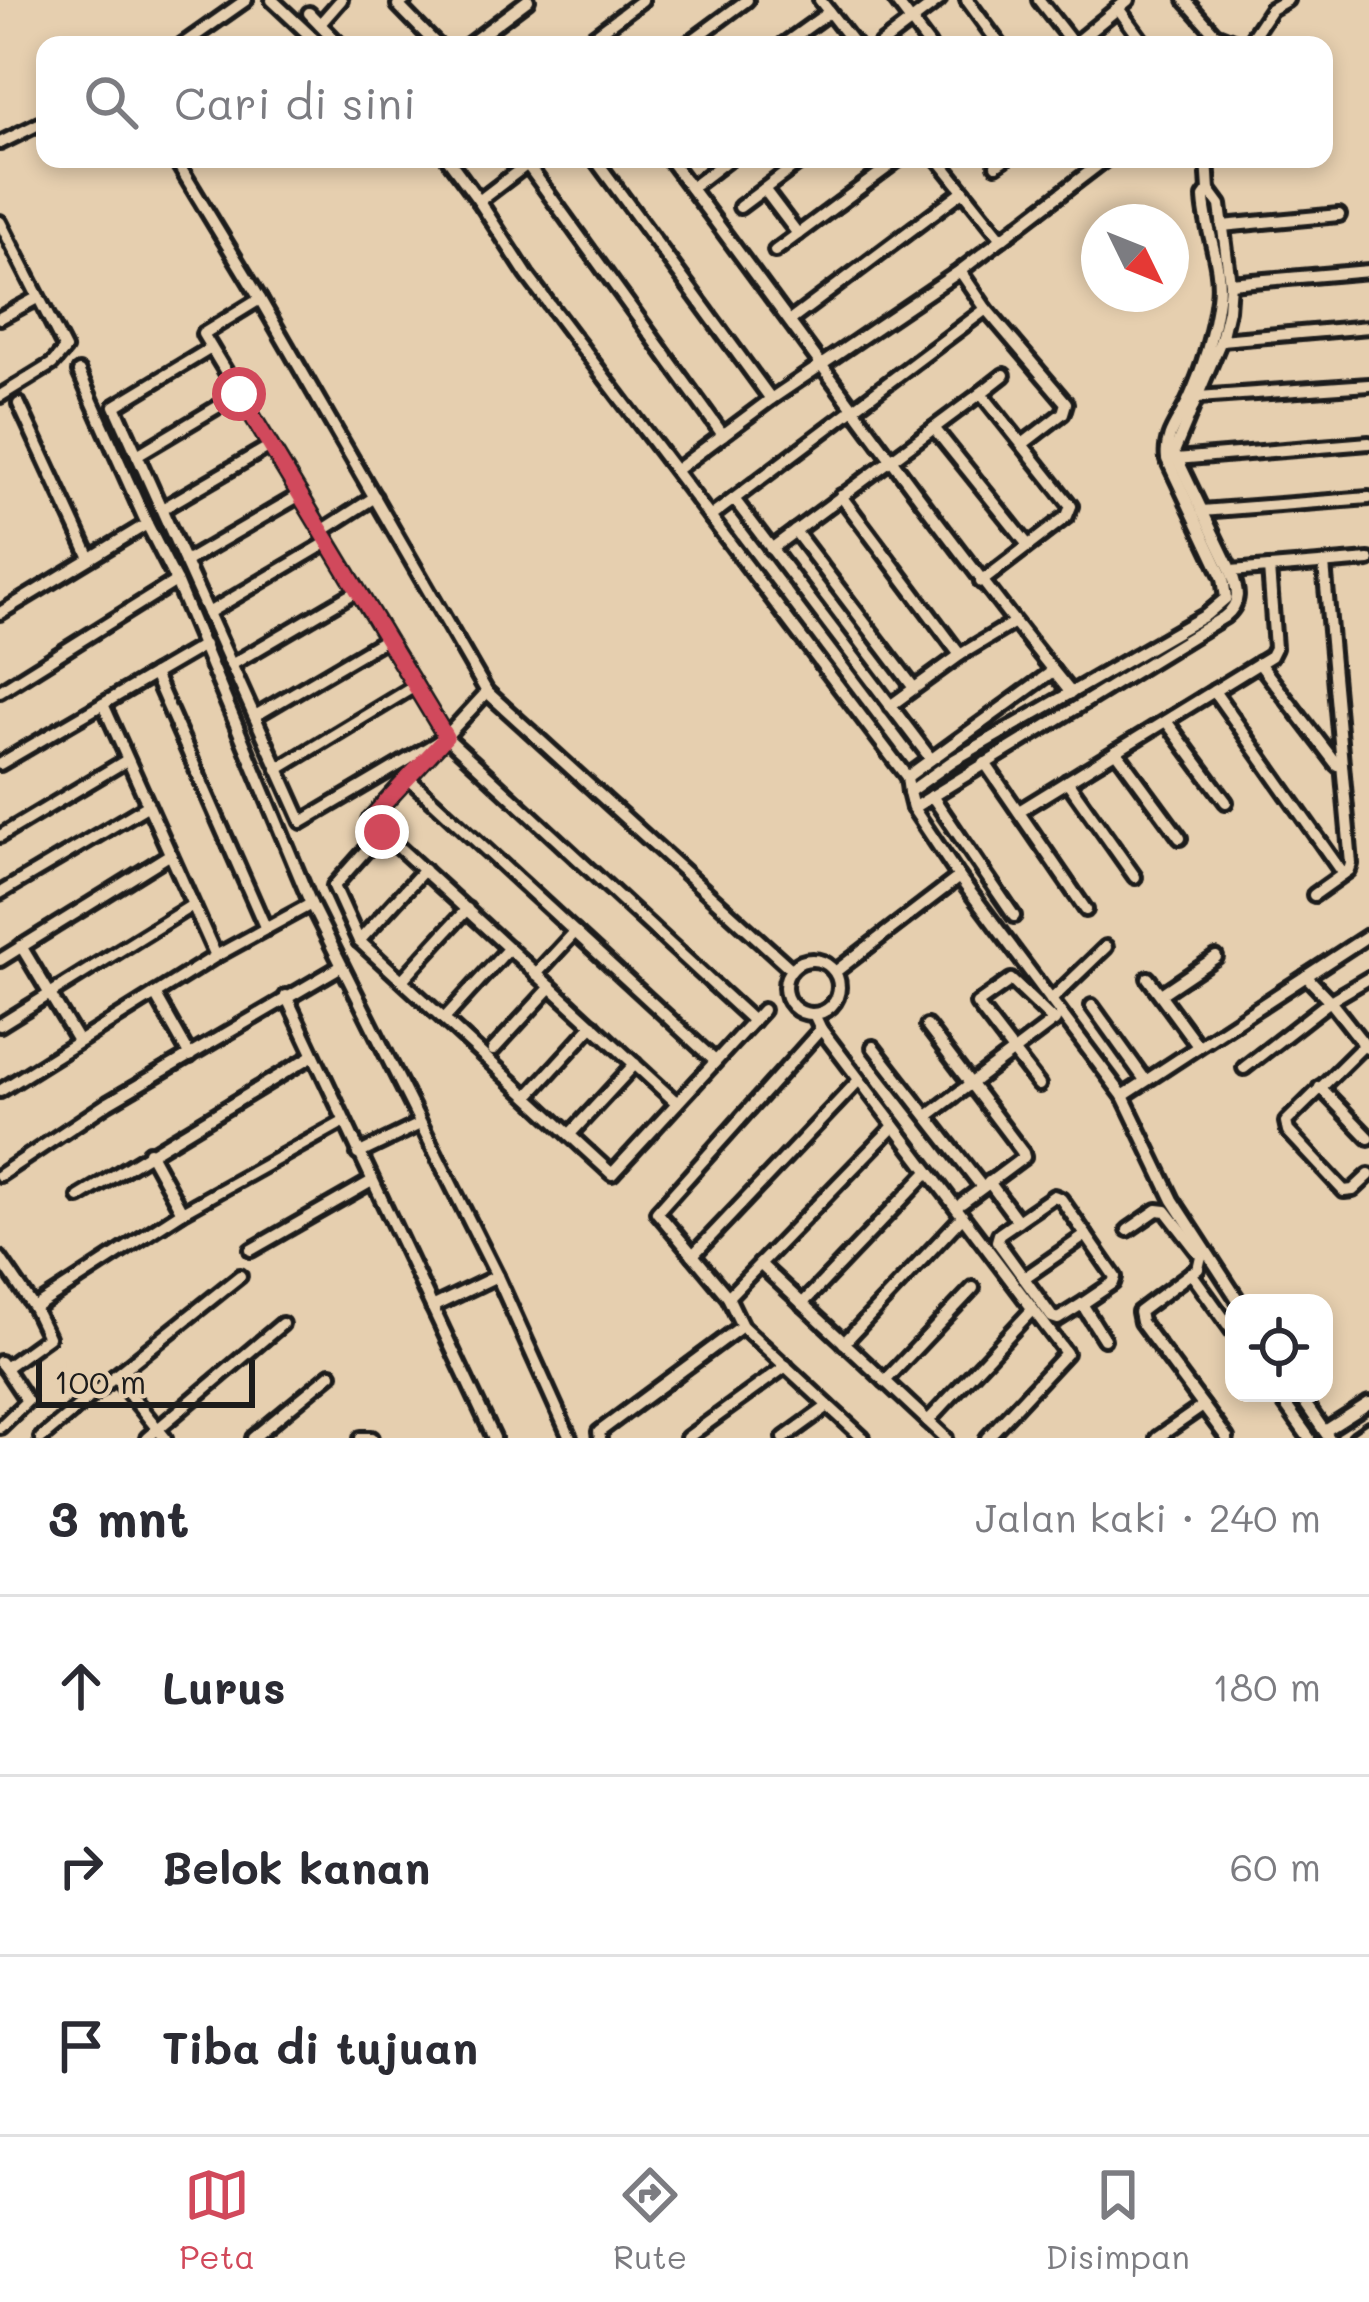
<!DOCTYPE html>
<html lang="id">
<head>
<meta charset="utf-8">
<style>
	body { margin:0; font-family:Mali,sans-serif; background:#f7f7f7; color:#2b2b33 }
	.controls { position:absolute; right:36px; bottom:36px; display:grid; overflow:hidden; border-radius:24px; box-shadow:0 6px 18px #0003 }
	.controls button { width:108px; height:108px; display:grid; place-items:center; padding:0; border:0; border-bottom:3px solid #e1e1e2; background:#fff; color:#2b2b33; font:60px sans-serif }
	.compass { position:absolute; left:1081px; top:204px; width:108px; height:108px; border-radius:50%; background:#fff; box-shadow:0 6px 18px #0003; rotate:133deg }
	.scale { position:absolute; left:36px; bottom:30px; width:219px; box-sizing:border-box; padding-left:12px; border:6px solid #1c1c1c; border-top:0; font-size:33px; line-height:42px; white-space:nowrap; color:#1c1c1c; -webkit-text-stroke:9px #e6cfaf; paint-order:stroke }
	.stop { position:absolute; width:36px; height:36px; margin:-27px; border:9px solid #d1495b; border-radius:50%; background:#fff }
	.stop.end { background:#d1495b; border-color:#fff; box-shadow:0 3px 12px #0008 }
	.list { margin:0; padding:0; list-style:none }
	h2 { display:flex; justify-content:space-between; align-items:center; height:156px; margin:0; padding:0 48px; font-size:51px }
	h2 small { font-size:39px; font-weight:400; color:#7c7c81 }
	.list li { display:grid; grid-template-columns:78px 1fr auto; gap:36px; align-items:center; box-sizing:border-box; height:180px; padding:0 48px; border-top:3px solid #e1e1e2 }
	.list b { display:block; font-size:45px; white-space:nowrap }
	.list em { font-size:39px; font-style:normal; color:#7c7c81 }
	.icon { flex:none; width:66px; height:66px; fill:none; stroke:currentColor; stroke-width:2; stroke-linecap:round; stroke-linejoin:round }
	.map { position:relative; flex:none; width:1369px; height:1438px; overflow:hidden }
	.search { position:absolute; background:#fff; box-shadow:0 6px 18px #0003; left:36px; right:36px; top:36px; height:132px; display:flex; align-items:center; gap:30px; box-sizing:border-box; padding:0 42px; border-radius:24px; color:#7c7c81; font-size:45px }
	.sheet { height:696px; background:#fff }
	nav { display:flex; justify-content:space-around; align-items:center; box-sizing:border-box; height:168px; border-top:3px solid #e1e1e2; background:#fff; font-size:33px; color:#7c7c81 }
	nav a { display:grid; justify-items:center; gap:6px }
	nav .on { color:#d1495b }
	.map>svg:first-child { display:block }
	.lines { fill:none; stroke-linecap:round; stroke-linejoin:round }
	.street-casing { stroke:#1c1c1c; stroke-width:20 }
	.street { stroke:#e6cfaf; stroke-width:10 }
	.route { stroke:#d1495b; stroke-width:15 }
</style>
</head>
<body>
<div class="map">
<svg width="1369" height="1438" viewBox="0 0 1369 1438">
	<rect width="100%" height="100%" fill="#e6cfaf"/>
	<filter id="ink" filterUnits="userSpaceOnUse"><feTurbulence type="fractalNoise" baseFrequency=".00833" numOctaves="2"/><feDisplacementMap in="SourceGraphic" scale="24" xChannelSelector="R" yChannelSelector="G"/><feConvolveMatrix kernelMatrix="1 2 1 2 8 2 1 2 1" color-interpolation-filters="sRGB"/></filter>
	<g filter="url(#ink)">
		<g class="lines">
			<defs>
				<g id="street">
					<polyline points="272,0 320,45"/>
					<polyline points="405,0 398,5 437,45"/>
					<polyline points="820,0 855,45"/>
					<polyline points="895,0 929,45"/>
					<polyline points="967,0 1000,45"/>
					<polyline points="1039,0 1074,45"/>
					<polyline points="1185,0 1215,34 1243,45"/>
					<polyline points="1118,8 1145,45"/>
					<polyline points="309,13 340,45"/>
					<polyline points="320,24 341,0"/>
					<polyline points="1074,44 1128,0"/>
					<polyline points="182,45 246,0"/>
					<polyline points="468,45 528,0"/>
					<polyline points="582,45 642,0"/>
					<polyline points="686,45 747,0"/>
					<polyline points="783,45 829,12"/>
					<polyline points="880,45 939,0"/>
					<polyline points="1247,45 1271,9 1287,0"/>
					<polyline points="0,143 45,121"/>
					<polyline points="175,159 260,299 487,692 791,969"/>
					<polyline points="448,159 479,201"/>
					<polyline points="534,159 479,201 527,275 907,777 909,792"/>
					<polyline points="595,159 771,399"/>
					<path d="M669 159C803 337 930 519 1071 693"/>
					<polyline points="938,159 1002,239"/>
					<path d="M1207 159 1209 190 1204 197C1205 232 1223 263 1218 299 1214 331 1203 369 1189 399 1180 420 1164 434 1167 459L1223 578 1226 598 1206 615 954 760 909 792 913 808 959 877 1123 1096 1173 1200 1240 1303"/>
					<polyline points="527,164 723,435"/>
					<polyline points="996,165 1005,159"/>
					<polyline points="691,188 729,159"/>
					<polyline points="764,189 798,234"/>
					<polyline points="740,207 804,159"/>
					<polyline points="0,222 65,349 52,364 0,396"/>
					<polyline points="1222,226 1339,215"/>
					<polyline points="775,251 899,159"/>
					<polyline points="960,271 986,309 1066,403 1063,413 1024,443"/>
					<polyline points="1230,283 1369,271"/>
					<polyline points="260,299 203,334 446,737 753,1021"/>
					<polyline points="0,318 37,298"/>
					<polyline points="791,320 963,191"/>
					<polyline points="1221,340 1369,327"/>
					<polyline points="211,348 115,406 302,822 446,737"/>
					<polyline points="79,372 147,524 176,581 311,904"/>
					<polyline points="981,393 1004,375"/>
					<polyline points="1198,397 1369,385"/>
					<polyline points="19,404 90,558"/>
					<polyline points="934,428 1028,545"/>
					<polyline points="137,455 239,394"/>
					<polyline points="1176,459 1369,443"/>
					<polyline points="676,470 771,399 960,271 1106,159"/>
					<polyline points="841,496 960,655"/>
					<polyline points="734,499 931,759"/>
					<polyline points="162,509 270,446"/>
					<polyline points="1202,511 1369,498"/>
					<polyline points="710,517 986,309"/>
					<polyline points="322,531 375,497"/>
					<polyline points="795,531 914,688"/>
					<polyline points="771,549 981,393 1071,506 1067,516 981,582"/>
					<polyline points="185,562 300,495"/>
					<polyline points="1231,571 1369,560"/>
					<polyline points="0,613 147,524"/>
					<polyline points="208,613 328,542"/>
					<polyline points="1259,663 1337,765"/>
					<polyline points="231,665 357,591"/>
					<polyline points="154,674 266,929"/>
					<polyline points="0,691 176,581"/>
					<polyline points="1214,691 1343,874"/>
					<polyline points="487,692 369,820 677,1103"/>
					<polyline points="103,704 216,956"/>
					<polyline points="890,706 960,655 1013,623"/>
					<polyline points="255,716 386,639"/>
					<polyline points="1166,721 1226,802"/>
					<polyline points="1116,751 1180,838"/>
					<polyline points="985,763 1086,910"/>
					<polyline points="0,764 204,645"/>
					<polyline points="278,769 415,686"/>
					<polyline points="907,777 1053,671"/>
					<polyline points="408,778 715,1061"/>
					<polyline points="1067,781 1135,877"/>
					<polyline points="932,796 1014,916"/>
					<path d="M913 808 1224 617C1242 603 1238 590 1231 571L1174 452 1221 340 1228 310 1230 283 1220 205 1209 190"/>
					<polyline points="1019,811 1271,656 1275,648 1269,568"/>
					<polyline points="382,832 334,886 359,941 612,1174 763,1010"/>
					<polyline points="0,836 127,760"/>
					<polyline points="0,893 147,806"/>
					<polyline points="1314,895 1349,870 1351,864 1324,564"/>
					<polyline points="359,941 424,870"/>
					<polyline points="21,946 78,1041"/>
					<circle cx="812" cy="987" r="27"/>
					<polyline points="0,960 169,855"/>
					<polyline points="835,972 959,877"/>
					<polyline points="536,974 575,932"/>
					<polyline points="1148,978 1198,1046"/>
					<polyline points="402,980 467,909"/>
					<polyline points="155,994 190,1056"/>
					<polyline points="1161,994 1216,957"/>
					<polyline points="286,996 494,1438"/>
					<polyline points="1051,1000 1106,947"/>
					<polyline points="1092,1006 1145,1080"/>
					<polyline points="814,1014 821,1029 657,1212 728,1297 742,1326 863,1438"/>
					<polyline points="444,1019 509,948"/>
					<polyline points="0,1025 191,906"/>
					<polyline points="927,1026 1023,1153 1024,1157 962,1203"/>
					<polyline points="821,1029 1066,1353 987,1438"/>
					<polyline points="1364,1045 1286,1122 1288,1131 1344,1191 1353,1190 1369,1175"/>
					<polyline points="873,1047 982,1187"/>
					<polyline points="1367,1048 1330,1001 1369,978"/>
					<polyline points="493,1050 551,987"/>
					<polyline points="1244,1068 1330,1001 1306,976"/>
					<polyline points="1039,1085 977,1004 1011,980 1054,1021"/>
					<polyline points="1320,1087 1369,1138"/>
					<polyline points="0,1091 216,956 311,904 497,1276 570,1438"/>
					<polyline points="528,1096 593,1025"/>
					<polyline points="1123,1096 1369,935"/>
					<polyline points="929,1115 1055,1020"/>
					<polyline points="570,1134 635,1064"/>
					<polyline points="149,1152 182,1212"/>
					<polyline points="358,1154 420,1124"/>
					<polyline points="0,1175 108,1103 340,967"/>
					<polyline points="989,1182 1018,1221"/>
					<polyline points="79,1197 312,1056"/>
					<polyline points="1128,1230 1157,1210 1166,1211 1201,1256 1198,1269 1191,1273"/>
					<polyline points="251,1250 372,1181"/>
					<polyline points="693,1255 859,1080"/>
					<polyline points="0,1258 34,1308 182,1212 343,1122"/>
					<polyline points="760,1264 946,1438"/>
					<polyline points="1024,1278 1086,1235"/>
					<polyline points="728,1297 894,1126"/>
					<polyline points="802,1304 928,1172"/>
					<polyline points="1082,1304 1113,1283 1115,1277 1061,1199 1054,1196 999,1234 997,1241 1052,1317 1058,1319 1082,1304 1104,1339"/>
					<polyline points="432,1307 497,1276"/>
					<polyline points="844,1343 962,1217"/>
					<polyline points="0,1362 5,1368 48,1337 34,1308"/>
					<polyline points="115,1376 240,1276"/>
					<polyline points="885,1381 973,1288"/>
					<polyline points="1277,1393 1309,1438"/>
					<polyline points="1298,1393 1329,1438"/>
					<polyline points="928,1421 1032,1310"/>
					<polyline points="0,1427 27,1401 5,1368"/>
					<polyline points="1325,1431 1369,1403"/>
					<polyline points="41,1438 115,1376 165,1438"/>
					<polyline points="147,1438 282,1324"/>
					<polyline points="253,1438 331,1374"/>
					<polyline points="361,1438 372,1438"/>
					<polyline points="600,1438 599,1432 742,1326"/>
					<polyline points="687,1438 786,1366"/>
					<polyline points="784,1438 828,1406"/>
					<polyline points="1157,1438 1203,1406"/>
					<polyline points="1227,1438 1141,1322 1139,1312 1191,1273 1234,1333"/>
					<polyline points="1356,1438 1369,1429"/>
				</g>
			</defs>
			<use href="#street" class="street-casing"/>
			<use href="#street" class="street"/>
		</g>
	</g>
	<g class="lines" filter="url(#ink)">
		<polyline class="route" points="239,394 446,737 369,820 382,832"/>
	</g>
</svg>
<div class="controls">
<button><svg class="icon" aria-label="locate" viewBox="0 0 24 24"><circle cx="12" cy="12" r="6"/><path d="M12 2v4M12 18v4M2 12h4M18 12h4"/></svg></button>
</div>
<svg class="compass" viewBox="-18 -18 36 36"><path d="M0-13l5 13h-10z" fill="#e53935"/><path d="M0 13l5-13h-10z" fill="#7c7c81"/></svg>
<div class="scale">100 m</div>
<div class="stop" style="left:239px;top:394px"></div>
<div class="stop end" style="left:382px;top:832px"></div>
<div class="search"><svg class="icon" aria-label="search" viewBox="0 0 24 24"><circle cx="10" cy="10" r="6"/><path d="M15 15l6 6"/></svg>Cari di sini</div>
</div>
<section class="sheet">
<h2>3 mnt<small>Jalan kaki · 240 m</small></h2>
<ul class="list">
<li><svg class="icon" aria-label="ahead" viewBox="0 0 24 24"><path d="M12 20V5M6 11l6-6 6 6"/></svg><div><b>Lurus</b></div><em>180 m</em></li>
<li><svg class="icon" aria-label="right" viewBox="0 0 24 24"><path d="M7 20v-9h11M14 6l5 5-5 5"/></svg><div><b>Belok kanan</b></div><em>60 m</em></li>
<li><svg class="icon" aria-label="arrive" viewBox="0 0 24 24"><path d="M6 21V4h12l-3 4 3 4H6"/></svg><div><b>Tiba di tujuan</b></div></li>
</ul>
</section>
<nav>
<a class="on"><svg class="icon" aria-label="map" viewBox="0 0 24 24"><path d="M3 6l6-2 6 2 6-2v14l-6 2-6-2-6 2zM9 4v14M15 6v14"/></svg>Peta</a>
<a><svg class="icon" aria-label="directions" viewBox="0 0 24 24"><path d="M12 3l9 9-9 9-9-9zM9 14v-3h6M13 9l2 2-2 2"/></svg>Rute</a>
<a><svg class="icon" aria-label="saved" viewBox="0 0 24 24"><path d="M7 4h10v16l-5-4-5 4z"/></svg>Disimpan</a>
</nav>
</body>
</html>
